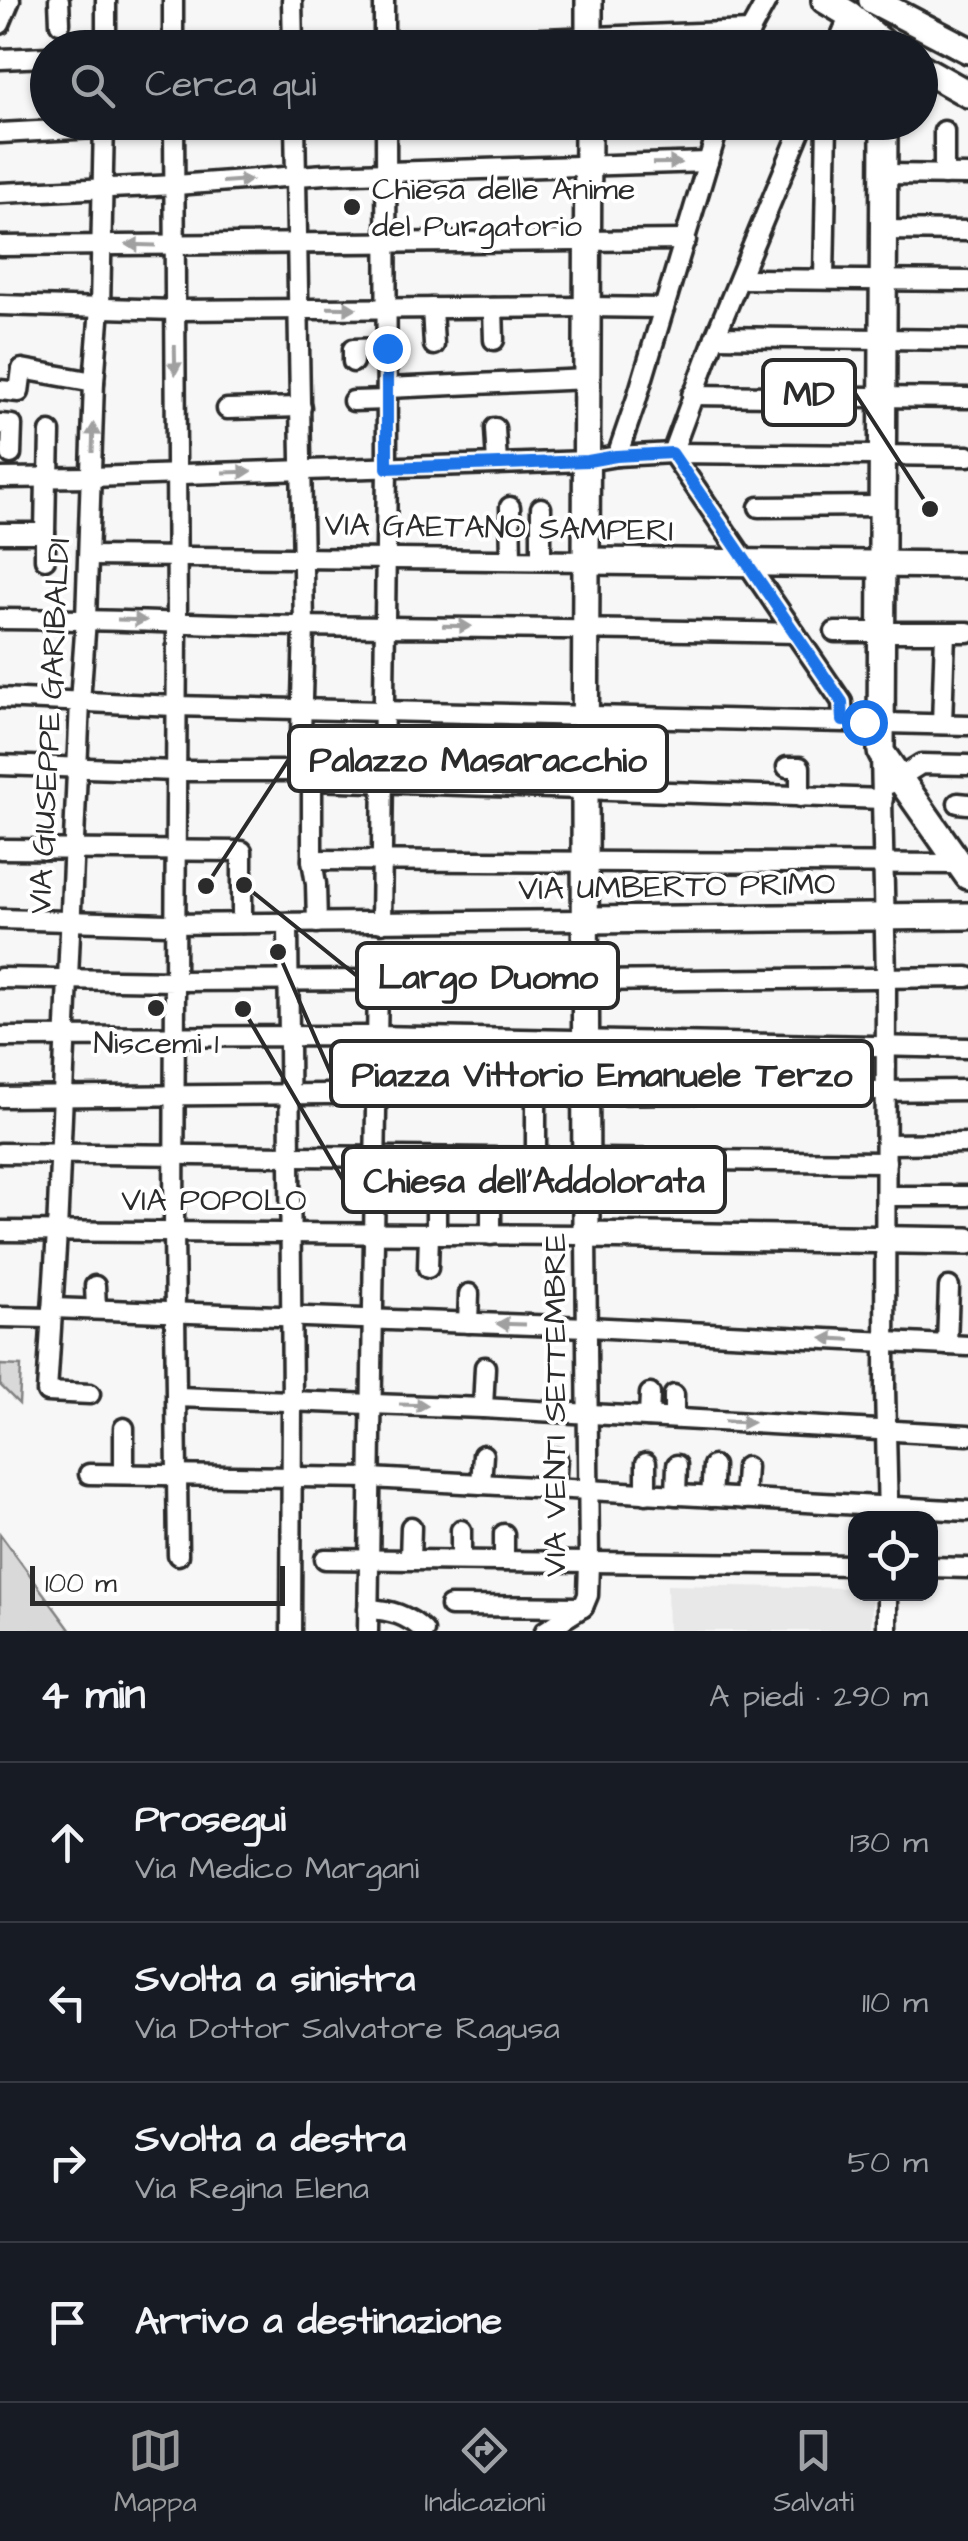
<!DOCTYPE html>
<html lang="it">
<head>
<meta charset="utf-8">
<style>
	body { margin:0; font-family:"Architects Daughter",sans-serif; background:#20242c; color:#f1f3f6 }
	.controls { position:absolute; right:30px; bottom:30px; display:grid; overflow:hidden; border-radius:20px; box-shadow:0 2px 8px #0004 }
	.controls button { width:90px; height:90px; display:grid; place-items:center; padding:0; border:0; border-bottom:2px solid #363941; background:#171b24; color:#f1f3f6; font:50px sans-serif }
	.scale { position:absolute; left:30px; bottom:25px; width:255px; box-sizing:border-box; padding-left:10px; border:5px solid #2b2b2b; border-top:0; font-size:28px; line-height:35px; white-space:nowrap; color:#2b2b2b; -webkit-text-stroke:8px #fff; paint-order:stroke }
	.stop { position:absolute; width:30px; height:30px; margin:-22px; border:8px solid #1a73e8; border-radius:50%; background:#fff }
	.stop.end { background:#1a73e8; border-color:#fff; box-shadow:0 2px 10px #0008 }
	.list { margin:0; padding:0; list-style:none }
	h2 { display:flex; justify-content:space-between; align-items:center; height:130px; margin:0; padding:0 40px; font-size:42px }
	h2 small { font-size:32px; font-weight:400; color:#9ea1a6 }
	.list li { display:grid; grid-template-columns:65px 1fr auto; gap:30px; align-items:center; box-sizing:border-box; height:160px; padding:0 40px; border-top:2px solid #363941 }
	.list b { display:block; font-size:38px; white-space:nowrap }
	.list p { margin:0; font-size:32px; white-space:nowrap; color:#9ea1a6 }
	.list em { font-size:32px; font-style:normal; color:#9ea1a6 }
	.icon { flex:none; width:55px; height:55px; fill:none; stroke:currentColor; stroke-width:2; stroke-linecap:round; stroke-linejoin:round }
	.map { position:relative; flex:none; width:968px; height:1631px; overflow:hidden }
	.search { position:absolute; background:#171b24; box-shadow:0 2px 8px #0004; left:30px; right:30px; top:30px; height:110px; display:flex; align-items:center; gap:25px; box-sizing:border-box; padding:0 35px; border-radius:55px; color:#9ea1a6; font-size:38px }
	.sheet { height:770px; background:#171b24 }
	nav { display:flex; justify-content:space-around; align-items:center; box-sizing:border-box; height:140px; border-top:2px solid #363941; background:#171b24; font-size:28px; color:#9ea1a6 }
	nav a { display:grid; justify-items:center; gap:5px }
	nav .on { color:#98999b }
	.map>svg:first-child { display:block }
	.built { fill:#e8e8e8 }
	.green { fill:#d9d9d9; stroke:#828282; stroke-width:2.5 }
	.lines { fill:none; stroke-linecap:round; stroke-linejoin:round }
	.street-casing { stroke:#2b2b2b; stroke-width:25 }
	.secondary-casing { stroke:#2b2b2b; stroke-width:32 }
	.street { stroke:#fff; stroke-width:18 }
	.secondary { stroke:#fff; stroke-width:25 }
	.oneway { fill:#a0a0a0 }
	.route { stroke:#1a73e8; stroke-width:12 }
	.poi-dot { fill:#2b2b2b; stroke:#fff; stroke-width:4 }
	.labels { text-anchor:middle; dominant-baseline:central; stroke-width:8; stroke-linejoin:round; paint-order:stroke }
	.poi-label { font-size:32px; fill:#2b2b2b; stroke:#fff; text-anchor:start }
	.street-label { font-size:32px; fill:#2b2b2b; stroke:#fff }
	.leader { fill:none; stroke:#2b2b2b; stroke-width:4 }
	.callout-dot { fill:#2b2b2b; stroke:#fff; stroke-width:4 }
	.callout { fill:#fff; stroke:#2b2b2b; stroke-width:4 }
	.callout-label { font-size:35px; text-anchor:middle; font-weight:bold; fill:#2b2b2b }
</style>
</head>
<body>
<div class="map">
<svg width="968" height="1631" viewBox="0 0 968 1631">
	<rect width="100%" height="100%" fill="#f7f7f7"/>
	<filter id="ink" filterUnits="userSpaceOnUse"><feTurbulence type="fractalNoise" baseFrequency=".01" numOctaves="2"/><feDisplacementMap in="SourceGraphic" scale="20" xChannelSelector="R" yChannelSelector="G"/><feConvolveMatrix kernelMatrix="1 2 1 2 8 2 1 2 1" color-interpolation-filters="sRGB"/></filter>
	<g filter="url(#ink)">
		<polygon class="built" points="667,1585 855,1588 856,1594 872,1594 871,1631 668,1631"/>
		<g class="green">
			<polygon points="0,1365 21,1366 19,1404 0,1385"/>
			<polygon points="0,1534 71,1631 0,1631"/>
		</g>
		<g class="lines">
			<defs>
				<g id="street">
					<polyline points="59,0 60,23"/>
					<polyline points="173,0 173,48"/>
					<polyline points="292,0 293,48"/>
					<polyline points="384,0 384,48"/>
					<polyline points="0,24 10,0"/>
					<polyline points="106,48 106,0"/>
					<polyline points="311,48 750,31"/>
					<polyline points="745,48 750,31 767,0"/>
					<polyline points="836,48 850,15"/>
					<polyline points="0,59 48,57"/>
					<polyline points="174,122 177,622 175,981 378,980"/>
					<polyline points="295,122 304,626 300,771"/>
					<polyline points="804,122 715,337 672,453 842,702 843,721"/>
					<polyline points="0,133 208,122"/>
					<polyline points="884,174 968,175"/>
					<polyline points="944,175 944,131"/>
					<polyline points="0,193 176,185 325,174 708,162"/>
					<polyline points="884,230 968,231"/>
					<polyline points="0,246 686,240"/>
					<polyline points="740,279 968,281"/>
					<polyline points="824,279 827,122"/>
					<polyline points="0,305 175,310 588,307 664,308"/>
					<polyline points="432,308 434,345"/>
					<polyline points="493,308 494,340"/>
					<polyline points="715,337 968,340"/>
					<polyline points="353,362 353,349 387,348"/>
					<polyline points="387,388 588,379"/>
					<polyline points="0,390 19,392 22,369 94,382"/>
					<polyline points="692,395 968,398"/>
					<polyline points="353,401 387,400"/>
					<polyline points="227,409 301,407"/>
					<polyline points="0,424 12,425 11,454"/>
					<polyline points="495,428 497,464"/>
					<polyline points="617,456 636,401 720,122"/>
					<polyline points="0,478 91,477 588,461 617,456 672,453 968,456"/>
					<polyline points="49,478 50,432"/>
					<polyline points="510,507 511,559"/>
					<polyline points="759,507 882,506"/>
					<polyline points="541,508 541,560"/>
					<polyline points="0,533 45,533 46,478"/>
					<polyline points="45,533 45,559"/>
					<polyline points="89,556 587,561"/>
					<path d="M0 619C101 619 202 624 303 626 467 628 631 629 795 633"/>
					<polyline points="835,632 968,632"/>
					<polyline points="0,698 175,706 968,725"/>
					<polyline points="942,724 945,632"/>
					<polyline points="881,754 886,979 885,1388 888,1518"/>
					<polyline points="0,765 176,771 300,771"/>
					<polyline points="787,767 800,767 800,797"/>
					<polyline points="300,771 305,777 312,780 883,799"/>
					<polyline points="312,780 312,860 316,884 317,923"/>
					<polyline points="889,784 921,764 968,765"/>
					<polyline points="958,803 968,804"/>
					<polyline points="0,849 242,851 242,923"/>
					<polyline points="312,860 957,864"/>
					<polyline points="0,919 167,924 585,920"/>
					<polyline points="288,923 292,1401 291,1631"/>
					<polyline points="381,923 387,468 386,122"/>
					<polyline points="0,978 175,981 174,1232 178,1555"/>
					<polyline points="0,1037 378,1036 968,1048"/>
					<polyline points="587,1094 968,1090"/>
					<polyline points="0,1097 536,1092 536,1158"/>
					<polyline points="886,1144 968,1143"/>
					<polyline points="0,1153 886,1162"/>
					<polyline points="887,1196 968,1196"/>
					<polyline points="436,1205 436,1234"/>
					<polyline points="491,1207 491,1235"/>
					<polyline points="0,1231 586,1235 589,1562 588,1595 583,1607"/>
					<polyline points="428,1268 429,1234"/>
					<polyline points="95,1286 96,1309"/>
					<polyline points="52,1308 588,1327 968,1346"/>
					<polyline points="0,1317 51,1318"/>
					<polyline points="468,1323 469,1294"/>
					<polyline points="947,1345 949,1287"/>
					<polyline points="90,1394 47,1392 57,1232 80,702 86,619 94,382 100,308 104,122"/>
					<polyline points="177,1397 483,1408 968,1435"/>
					<polyline points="483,1408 485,1367"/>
					<polyline points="649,1417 650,1394"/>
					<polyline points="674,1418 674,1395"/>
					<polyline points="89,1474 371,1478 968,1511"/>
					<polyline points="124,1474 124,1428"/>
					<polyline points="481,1484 483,1455"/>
					<polyline points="555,1489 557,1458"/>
					<polyline points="646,1494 646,1463"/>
					<polyline points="676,1495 677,1465"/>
					<polyline points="711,1497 713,1466"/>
					<polyline points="744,1499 746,1467"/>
					<polyline points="504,1534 504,1561"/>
					<polyline points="325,1559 856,1565"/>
					<polyline points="410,1559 411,1527"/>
					<polyline points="461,1560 461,1530"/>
					<polyline points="930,1567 968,1568"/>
					<polyline points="450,1606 583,1607"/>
					<path d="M368 1609C390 1610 408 1615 424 1631"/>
					<polyline points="368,1631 378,980 587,981 968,977"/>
					<polyline points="545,1631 583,1607"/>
					<polyline points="887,1631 887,1594"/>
				</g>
				<g id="secondary">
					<polyline points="825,0 850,15 889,48"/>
					<polyline points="872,0 968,50"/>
					<polyline points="589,48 589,0"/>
					<polyline points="920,67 968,94"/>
					<polyline points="588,122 585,790 586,1235 968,1241"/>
					<polyline points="884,122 881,752 968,876"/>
					<polyline points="587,561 968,565"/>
					<polyline points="585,920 968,916"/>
				</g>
			</defs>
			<use href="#street" class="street-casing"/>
			<use href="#secondary" class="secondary-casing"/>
			<use href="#street" class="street"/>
			<use href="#secondary" class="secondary"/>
		</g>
		<defs><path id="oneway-solid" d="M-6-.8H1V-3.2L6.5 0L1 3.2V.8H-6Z" transform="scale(2.5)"/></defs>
		<g class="oneway">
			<use href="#oneway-solid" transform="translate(667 163) rotate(-1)"/>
			<use href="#oneway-solid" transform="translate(237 181) rotate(-4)"/>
			<use href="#oneway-solid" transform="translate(141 245) rotate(-178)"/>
			<use href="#oneway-solid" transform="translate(342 308) rotate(1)"/>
			<use href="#oneway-solid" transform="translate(175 360) rotate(89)"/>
			<use href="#oneway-solid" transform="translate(93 438) rotate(-88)"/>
			<use href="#oneway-solid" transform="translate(237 472) rotate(-2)"/>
			<use href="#oneway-solid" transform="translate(132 620) rotate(2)"/>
			<use href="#oneway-solid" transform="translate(457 626) rotate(1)"/>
			<use href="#oneway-solid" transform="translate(511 1324) rotate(-178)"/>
			<use href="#oneway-solid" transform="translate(836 1339) rotate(-177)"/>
			<use href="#oneway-solid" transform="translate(414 1405) rotate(2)"/>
			<use href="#oneway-solid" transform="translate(739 1422) rotate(3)"/>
		</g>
	</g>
	<g class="lines" filter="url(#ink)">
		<polyline class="route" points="387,348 387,468 588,461 616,456 672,453 842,702 843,721 864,722"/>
	</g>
	<g class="poi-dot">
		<circle cx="352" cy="207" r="10"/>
		<circle cx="156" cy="1008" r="10"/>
	</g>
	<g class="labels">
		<g class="poi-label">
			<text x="372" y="189">Chiesa delle Anime<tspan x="372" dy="37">del Purgatorio</tspan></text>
			<text x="156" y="1043" text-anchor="middle">Niscemi 1</text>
		</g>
		<g class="street-label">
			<text transform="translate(499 528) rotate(1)">VIA GAETANO SAMPERI</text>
			<text transform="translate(50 726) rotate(-87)">VIA GIUSEPPE GARIBALDI</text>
			<text transform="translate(677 887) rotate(-1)">VIA UMBERTO PRIMO</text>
			<text x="214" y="1200">VIA POPOLO</text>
			<text transform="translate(555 1405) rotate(-90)">VIA VENTI SETTEMBRE</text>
		</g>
	</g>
	<path class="leader" d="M930 509L855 393M206 886L289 759M244 885L357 976M278 952L331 1074M243 1009L343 1180"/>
	<g class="callout-dot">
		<circle cx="930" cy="509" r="10"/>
		<circle cx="206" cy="886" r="10"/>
		<circle cx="244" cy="885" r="10"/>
		<circle cx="278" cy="952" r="10"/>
		<circle cx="243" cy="1009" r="10"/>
	</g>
	<g class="callout">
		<rect x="763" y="360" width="92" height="65" rx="10"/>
		<rect x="289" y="726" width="378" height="65" rx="10"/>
		<rect x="357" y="943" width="261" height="65" rx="10"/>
		<rect x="331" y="1041" width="541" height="65" rx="10"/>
		<rect x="343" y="1147" width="382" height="65" rx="10"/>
	</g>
	<g class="callout-label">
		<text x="809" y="405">MD</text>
		<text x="478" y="771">Palazzo Masaracchio</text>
		<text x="488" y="988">Largo Duomo</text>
		<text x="602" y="1086">Piazza Vittorio Emanuele Terzo</text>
		<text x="534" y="1192">Chiesa dell'Addolorata</text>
	</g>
</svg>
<div class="controls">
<button><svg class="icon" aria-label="locate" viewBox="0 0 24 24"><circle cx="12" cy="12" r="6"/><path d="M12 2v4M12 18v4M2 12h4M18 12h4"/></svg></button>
</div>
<div class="scale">100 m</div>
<div class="stop" style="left:864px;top:722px"></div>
<div class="stop end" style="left:387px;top:348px"></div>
<div class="search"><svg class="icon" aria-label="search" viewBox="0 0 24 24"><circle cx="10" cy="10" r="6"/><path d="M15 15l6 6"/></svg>Cerca qui</div>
</div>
<section class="sheet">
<h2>4 min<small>A piedi · 290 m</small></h2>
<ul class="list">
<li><svg class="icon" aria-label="ahead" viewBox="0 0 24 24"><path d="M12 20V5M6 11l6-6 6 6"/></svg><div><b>Prosegui</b><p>Via Medico Margani</p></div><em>130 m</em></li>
<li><svg class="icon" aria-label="left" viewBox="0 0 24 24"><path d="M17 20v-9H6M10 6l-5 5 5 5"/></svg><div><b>Svolta a sinistra</b><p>Via Dottor Salvatore Ragusa</p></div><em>110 m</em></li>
<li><svg class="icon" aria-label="right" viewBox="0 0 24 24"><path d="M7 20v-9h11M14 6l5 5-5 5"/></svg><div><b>Svolta a destra</b><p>Via Regina Elena</p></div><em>50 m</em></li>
<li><svg class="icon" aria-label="arrive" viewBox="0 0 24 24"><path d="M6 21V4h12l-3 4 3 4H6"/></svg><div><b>Arrivo a destinazione</b></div></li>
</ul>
</section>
<nav>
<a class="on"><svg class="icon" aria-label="map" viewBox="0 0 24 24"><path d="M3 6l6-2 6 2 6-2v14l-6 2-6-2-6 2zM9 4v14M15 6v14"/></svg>Mappa</a>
<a><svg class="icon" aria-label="directions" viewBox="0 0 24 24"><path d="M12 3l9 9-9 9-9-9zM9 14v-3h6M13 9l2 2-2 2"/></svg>Indicazioni</a>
<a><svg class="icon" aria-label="saved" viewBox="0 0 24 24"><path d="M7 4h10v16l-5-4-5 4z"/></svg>Salvati</a>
</nav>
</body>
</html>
